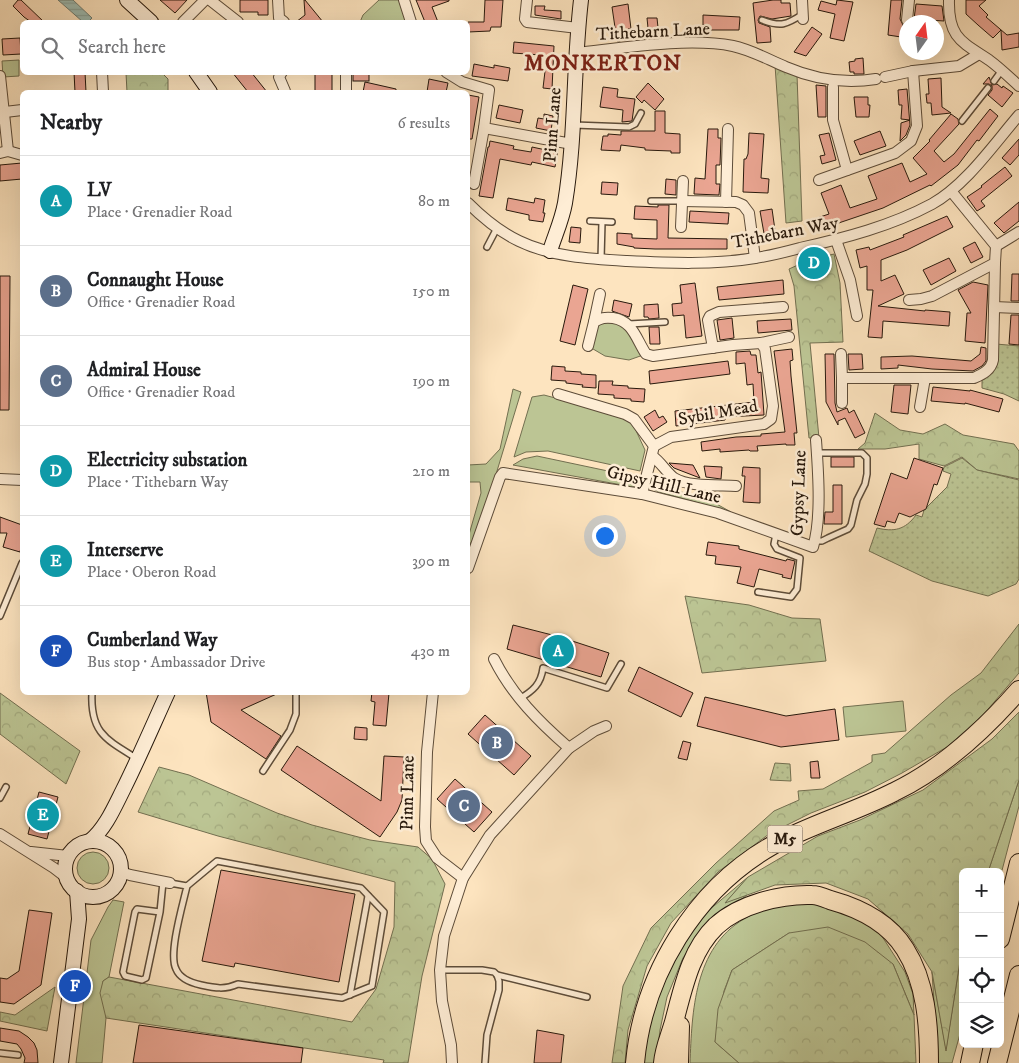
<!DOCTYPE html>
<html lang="en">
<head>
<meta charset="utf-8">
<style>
	body { margin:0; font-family:"IM FELL DW Pica",serif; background:#f6f6f6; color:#202124 }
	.controls { position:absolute; right:15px; bottom:15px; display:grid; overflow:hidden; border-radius:8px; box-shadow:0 5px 20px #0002 }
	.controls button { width:45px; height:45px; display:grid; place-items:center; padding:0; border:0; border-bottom:1px solid #e0e0e0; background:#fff; color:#202124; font:25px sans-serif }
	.compass { position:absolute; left:899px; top:15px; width:45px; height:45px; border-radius:50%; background:#fff; box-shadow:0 5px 20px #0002; rotate:14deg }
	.you { position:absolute; left:604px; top:535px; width:18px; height:18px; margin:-12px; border:4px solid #fff; border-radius:50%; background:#1a73e8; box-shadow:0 0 0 8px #1a73e833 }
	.badge { display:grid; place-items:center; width:32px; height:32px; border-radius:50%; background:#8f2418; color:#fff; font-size:16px; font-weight:700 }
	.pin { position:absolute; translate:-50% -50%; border:2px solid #fff; box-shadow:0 1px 5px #0006 }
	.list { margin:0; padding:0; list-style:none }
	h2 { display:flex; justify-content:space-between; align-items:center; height:65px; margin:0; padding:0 20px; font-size:21px }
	h2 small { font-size:16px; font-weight:400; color:#757577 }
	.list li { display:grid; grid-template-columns:32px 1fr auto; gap:15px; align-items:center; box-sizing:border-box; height:90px; padding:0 20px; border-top:1px solid #e0e0e0 }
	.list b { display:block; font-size:19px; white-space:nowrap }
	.list p { margin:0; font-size:16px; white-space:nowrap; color:#757577 }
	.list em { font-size:16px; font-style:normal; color:#757577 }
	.icon { flex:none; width:28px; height:28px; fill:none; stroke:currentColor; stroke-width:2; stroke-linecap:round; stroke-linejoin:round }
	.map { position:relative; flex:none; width:1019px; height:1063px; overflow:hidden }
	.search { position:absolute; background:#fff; box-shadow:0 5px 20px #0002; left:20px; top:20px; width:450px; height:55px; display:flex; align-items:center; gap:12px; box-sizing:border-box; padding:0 18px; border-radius:8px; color:#757577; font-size:19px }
	.panel { position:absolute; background:#fff; box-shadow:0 5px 20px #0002; left:20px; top:90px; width:450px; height:605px; border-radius:8px }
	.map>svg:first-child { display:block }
	.grass { fill:#bcc594; stroke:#726f50 }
	.forest { fill:url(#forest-crowns); stroke:#726f50 }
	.park { fill:url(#park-dots); stroke:#726f50 }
	.water { fill:url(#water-rules); stroke:#6f7c71 }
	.building { fill:#eaa592; stroke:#28190c }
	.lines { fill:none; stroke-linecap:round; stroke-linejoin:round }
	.lane-casing { stroke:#5d4c39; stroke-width:8 }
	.street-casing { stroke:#5d4c39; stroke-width:12 }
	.secondary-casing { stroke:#28190c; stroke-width:16 }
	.highway-casing { stroke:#28190c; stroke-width:20 }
	.lane { stroke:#feedd5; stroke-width:5 }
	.street { stroke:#feedd5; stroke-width:10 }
	.secondary { stroke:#feedd5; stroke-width:14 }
	.highway { stroke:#fde4bf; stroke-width:18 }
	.labels { text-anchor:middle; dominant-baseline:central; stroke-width:5; stroke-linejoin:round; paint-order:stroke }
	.shield { fill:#feedd5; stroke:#685948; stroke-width:1 }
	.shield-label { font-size:16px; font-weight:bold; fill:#28190c }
	.street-label { font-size:18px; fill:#28190c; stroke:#feedd5 }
	.district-label { font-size:22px; font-weight:bold; letter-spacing:1px; fill:#7a1f14; stroke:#feedd5 }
</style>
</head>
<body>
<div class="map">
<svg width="1019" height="1063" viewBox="0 0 1019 1063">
	<defs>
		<pattern id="forest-crowns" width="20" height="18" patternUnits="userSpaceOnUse" patternTransform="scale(1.25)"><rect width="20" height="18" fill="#bcc594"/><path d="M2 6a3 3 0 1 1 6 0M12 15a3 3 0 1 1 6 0" fill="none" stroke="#a2a97e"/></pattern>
		<pattern id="park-dots" width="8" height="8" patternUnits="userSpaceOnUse" patternTransform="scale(1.25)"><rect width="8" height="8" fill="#bcc594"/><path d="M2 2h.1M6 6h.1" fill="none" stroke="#a2a97e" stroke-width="1.8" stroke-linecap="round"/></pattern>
		<pattern id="water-rules" width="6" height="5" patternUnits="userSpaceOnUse" patternTransform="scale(1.25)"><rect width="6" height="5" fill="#9fbeb4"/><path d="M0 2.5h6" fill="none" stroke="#89a39a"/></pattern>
	</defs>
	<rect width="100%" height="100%" fill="#fde4bf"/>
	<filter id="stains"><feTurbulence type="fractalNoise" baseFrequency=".004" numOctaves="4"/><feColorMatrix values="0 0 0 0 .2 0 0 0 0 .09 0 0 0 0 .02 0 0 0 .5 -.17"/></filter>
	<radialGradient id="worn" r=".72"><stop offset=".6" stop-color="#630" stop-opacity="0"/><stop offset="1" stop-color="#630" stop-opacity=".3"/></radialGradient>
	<g class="grass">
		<polygon points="379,0 399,0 405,17 404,22 360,22 363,15"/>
		<polygon points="19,60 19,76 3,77 2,61"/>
		<polygon points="625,321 646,354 629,360 605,356 588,346 594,322"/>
		<polygon points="513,389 521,392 490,494 471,545 468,538 481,493 480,482 468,482 468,465 486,464 500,449"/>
		<polygon points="544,395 589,407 632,422 645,450 640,471 548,451 526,452 514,457 532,397"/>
		<polygon points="537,456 641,478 637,485 633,487 513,465 523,459"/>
		<polygon points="651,479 672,489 713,502 731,512 659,492 653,489 650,484"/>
		<polygon points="903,701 906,731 846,737 843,707"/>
		<polygon points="1019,780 1019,806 1000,878 1000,872 988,872"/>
		<circle cx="93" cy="868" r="16"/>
		<polygon points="748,877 726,902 747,895 703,928 683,958 667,997 660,1030 656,1063 641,1063 647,1027 661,986 688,936 708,911"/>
		<polygon points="113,900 124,902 109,977 103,981 106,1018 102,1063 76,1063 91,940 108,907"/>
		<path d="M822 903 876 927 905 972 913 994 914 1015 893 964 789 933 732 970 724 991 715 1042 739 1063H690C692 1012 694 948 744 919 750 916 755 912 761 910 781 903 801 903 822 903Z"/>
		<polygon points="963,952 963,1023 952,1063 938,1063 932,972 946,1049 960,961"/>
	</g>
	<g class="forest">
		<polygon points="775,65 797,74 802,221 786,223"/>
		<polygon points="126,73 162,73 168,79 168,92 127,92"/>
		<polygon points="834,254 840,283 843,342 810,343 819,438 809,438 794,286 789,269 809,260 811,268 819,266 818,258"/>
		<polygon points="875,413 900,430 923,434 945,424 963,435 1014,444 1019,451 1019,479 977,470 962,457 944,466 919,459 919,444 885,449 858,449 865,443"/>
		<polygon points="685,596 749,605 792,618 820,619 826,661 702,673"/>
		<polygon points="1019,624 1019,673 983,715 947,747 902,773 865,792 811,813 769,834 718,872 671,923 647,966 628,1030 625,1063 612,1063 623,986 651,928 716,863 774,811 799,800 798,791 823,789 872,762 872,755 885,753 951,695 981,673"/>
		<polygon points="0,693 80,751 66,784 0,734"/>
		<polygon points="1019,712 1019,780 988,872 963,872 963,952 960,961 946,1051 932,972 908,934 868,899 826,883 775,885 725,903 748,877 818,836 860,820 923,790 992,739"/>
		<polygon points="159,767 189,775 277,813 312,825 370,840 418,847 432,859 445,884 422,976 408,1063 383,1063 384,1060 106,1018 100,993 103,981 109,977 352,1022 376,989 394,927 395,882 218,836 138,812"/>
		<polygon points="828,927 865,942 893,964 914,1015 916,1063 739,1063 715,1042 718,1009 732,970 789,933"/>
		<polygon points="55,987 47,1031 0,1021 0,1012 15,1015"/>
	</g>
	<g class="park">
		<polygon points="996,344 1019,346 1019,401 1004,394 982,388 982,378"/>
		<path d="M962 458 977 470 1019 480V579L1016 584 988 596 932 581 869 551 877 528C894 532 905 530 916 515L922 517 924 510 947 487 951 474 943 471 944 467Z"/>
		<polygon points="775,763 790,764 791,781 770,780"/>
	</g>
	<polygon class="water" points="58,0 73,0 92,18 88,22 83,22"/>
	<g class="building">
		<polygon points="18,0 21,0 44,22 31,22 24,17 13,6"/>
		<polygon points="160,0 187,0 175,13"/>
		<polygon points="240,0 268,0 268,15 258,15 258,12 240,12"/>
		<polygon points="304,0 305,0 323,22 296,22 305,15"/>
		<polygon points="416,0 449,0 449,1 432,7 438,22 425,22"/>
		<polygon points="485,0 503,0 501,27 491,27 490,31 468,32 468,22 484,22"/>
		<polygon points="773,0 781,0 781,3 790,3 791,16 772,19 760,16 758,20 759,23 770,27 771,42 757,43 753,3"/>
		<polygon points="837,0 853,2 844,41 830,38 835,14 818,10 821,1 836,5"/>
		<polygon points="891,0 902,0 900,19 903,25 901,37 888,35"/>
		<polygon points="966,0 986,0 979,6 988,15 986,17 1007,35 1019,33 1019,47 1002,50 1001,30 993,38 978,25 966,14"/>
		<polygon points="628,4 631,29 628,29 630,40 617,41 612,7"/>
		<polygon points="916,4 942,6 944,21 914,19"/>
		<polygon points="535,6 545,6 544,10 561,11 561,19 535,15"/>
		<polygon points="703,15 740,17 739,30 705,30 705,25 703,25"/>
		<polygon points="647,18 657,18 659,37 649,38"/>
		<polygon points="812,27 822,34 806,56 794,52"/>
		<polygon points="20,38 21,54 3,55 2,39"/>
		<polygon points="514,42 554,46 552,89 543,88 546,63 542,62 541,55 513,53"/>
		<polygon points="863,58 864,74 854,74 854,72 850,72 849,62 855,61 855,59"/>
		<polygon points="474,64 494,68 494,65 510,68 508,81 472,76"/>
		<polygon points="74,72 85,72 86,92 75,92"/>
		<polygon points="232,72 251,72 267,92 248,92"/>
		<rect x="315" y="72" width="17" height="20"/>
		<rect x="353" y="72" width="16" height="9"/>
		<polygon points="989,77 992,85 997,84 1002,88 1003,86 1013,93 1002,107 988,95 992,90 992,86 989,84 983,84"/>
		<polygon points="941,78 942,107 951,113 932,115 931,103 927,103 926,94 929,94 928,79"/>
		<polygon points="429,79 448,83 446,92 427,92"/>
		<polygon points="365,82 396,89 396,92 363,92"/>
		<polygon points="648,83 664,99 655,110 644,100 642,103 636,97"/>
		<polygon points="816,85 826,86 826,117 818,117"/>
		<polygon points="603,87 618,89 617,97 635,99 632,121 622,122 623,110 600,107"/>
		<polygon points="907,89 910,125 906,135 900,141 901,123 910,120 901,119 902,105 899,105 898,90"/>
		<polygon points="468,95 479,97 472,139 468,139"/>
		<polygon points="854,97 868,97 868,105 870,105 869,117 856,117"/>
		<polygon points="499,105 523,110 520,123 496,118"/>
		<polygon points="990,109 998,116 979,141 977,140 958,165 931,186 930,185 883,208 815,231 811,220 829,214 821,193 841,185 850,208 877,199 868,176 902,163 910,182 927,174 913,158 930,141 929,140 951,114 958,119 959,124 934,151 944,162 954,154"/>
		<polygon points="655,111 665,111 665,133 680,134 680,153 671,153 671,151 645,150 645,148 621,145 620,151 601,150 603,136 608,136 608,134 621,135 621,131 655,131"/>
		<polygon points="544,114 553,116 551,131 536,128 538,118 544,119"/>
		<polygon points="708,129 718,129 718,138 721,138 720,165 716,165 716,184 720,184 719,195 694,194 695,178 705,179"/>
		<polygon points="880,131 886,146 860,155 854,141"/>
		<polygon points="749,133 764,134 761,178 769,179 768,193 743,192 744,159 746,159 748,154"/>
		<polygon points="829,133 836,160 822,164 820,156 825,155 819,135"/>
		<polygon points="1019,139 1019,155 1010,165 1002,158"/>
		<polygon points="490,141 514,146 513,149 531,152 532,147 546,150 546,147 558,149 555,167 532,162 531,165 500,159 493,198 479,196 488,147 489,147"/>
		<polygon points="22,163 22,179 0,181 0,165"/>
		<polygon points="1005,167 1012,176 981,201 985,206 977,211 967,197 982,187 981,186"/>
		<polygon points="666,179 676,180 676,195 665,194"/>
		<polygon points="602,182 618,183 617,195 601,194"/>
		<polygon points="508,198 534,203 535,198 545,200 543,213 545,213 543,222 529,220 529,215 506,210"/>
		<polygon points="1019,202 1019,221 1004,233 994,223"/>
		<polygon points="658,205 669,205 668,238 727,239 727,249 655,249 634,248 634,247 617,244 617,233 632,234 632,238 657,239 657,220 634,219 635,206 658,207"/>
		<polygon points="772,209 776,237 765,239 760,211"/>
		<polygon points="690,211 729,213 728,224 689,222"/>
		<polygon points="947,216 953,227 907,250 881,260 881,281 895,275 904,294 878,306 925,311 925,310 950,312 949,326 883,321 882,338 868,337 873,290 867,290 867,266 860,268 856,250 869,247 870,250 904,237 903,235"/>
		<polygon points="571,227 581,228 580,243 569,242"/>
		<polygon points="975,242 983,257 971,263 963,248"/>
		<polygon points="949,258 956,271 931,285 923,270"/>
		<polygon points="1012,274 1019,274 1019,301 1011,301"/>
		<polygon points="0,276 10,276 9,410 0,410"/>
		<polygon points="783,280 784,294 719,300 717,287"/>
		<polygon points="973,282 988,285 985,343 965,341 967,313 971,313 958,290"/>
		<polygon points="695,283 702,336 686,338 684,315 673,316 672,304 682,303 680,285"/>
		<polygon points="573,285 588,289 575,345 560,341"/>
		<polygon points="614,300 632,304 629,317 612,311"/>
		<polygon points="658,304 659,318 649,319 648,317 644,317 644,305"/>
		<polygon points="1011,315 1019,315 1019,345 1009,344"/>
		<polygon points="732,318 734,338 720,340 717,320"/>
		<polygon points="791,319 792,330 758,333 757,321"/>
		<polygon points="649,327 659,327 660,344 650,344"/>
		<polygon points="981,347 986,348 986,361 982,366 973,371 932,369 898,365 898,368 881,369 881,357 912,356 971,361 980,354"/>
		<polygon points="792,349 793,360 790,361 791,376 797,433 794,433 795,445 786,445 786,444 757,446 758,451 750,451 749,450 720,452 720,449 702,451 701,442 736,437 761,436 761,434 785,432 774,351"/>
		<polygon points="750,351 751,355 756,355 758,373 761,372 764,415 725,417 725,420 676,426 675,411 754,402 753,384 747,385 745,363 736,364 736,352"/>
		<polygon points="825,354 834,354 835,403 837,412 847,408 849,413 854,410 865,433 855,438 845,418 838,421 838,425 826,402"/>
		<polygon points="848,354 862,354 863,369 849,370"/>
		<polygon points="728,361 730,374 650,384 649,371"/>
		<polygon points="552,366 565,367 565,371 581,372 581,374 596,375 596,388 582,387 583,385 566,383 566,381 551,380"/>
		<polygon points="599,381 613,381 612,385 628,386 628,388 645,389 644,402 631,401 631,399 614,398 614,395 598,394"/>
		<polygon points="894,385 911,385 908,414 891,412"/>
		<polygon points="933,387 970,391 970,390 1003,399 999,412 965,403 965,404 931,401"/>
		<polygon points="655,410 659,418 663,416 667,422 653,431 644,417"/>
		<rect x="831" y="457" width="23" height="10"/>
		<polygon points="914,458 943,468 937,485 934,484 926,509 910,517 899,513 895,523 887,521 885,527 874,524 891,473 907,479"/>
		<polygon points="669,463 693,465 700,478 674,468"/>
		<polygon points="704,466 722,467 721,479 706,477"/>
		<polygon points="743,467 760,468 760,503 743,502 745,476 742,476"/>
		<polygon points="833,485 842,485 842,524 824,524 825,512 833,512"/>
		<polygon points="0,517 22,525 22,542 20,552 3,547 7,533 0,533"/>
		<polygon points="708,542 739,546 739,549 786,561 787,559 795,561 791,579 782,577 783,575 759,569 754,587 737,583 741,567 715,564 716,556 706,555"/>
		<polygon points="513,625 560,637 609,653 601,677 507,649"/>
		<polygon points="639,667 693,693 681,717 628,691"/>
		<polygon points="206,692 281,692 241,710 281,736 266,759 211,722"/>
		<polygon points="372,692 389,693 386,726 373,725 375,702 371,701"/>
		<polygon points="705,697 786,716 835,709 839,740 781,747 697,726"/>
		<polygon points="485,715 531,756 514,775 468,734"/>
		<polygon points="355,727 367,728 367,740 354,739"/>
		<polygon points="683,741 691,743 687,760 678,758"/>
		<polygon points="297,746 381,801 384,756 404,757 402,800 397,812 380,837 281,770"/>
		<polygon points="818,761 820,778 811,778 810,762"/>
		<polygon points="455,779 492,812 474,832 437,799"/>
		<polygon points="39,792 58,797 47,839 28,834"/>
		<polygon points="221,870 355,894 339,982 235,963 234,967 202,961"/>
		<polygon points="29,910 52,913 41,985 14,1004 0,1002 0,978 7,979 19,971"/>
		<polygon points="139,1025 303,1048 301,1063 133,1063"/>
		<polygon points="0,1028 19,1031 28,1037 34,1043 37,1050 38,1063 24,1063 25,1058 21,1049 17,1044 0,1041"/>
		<polygon points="537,1030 564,1035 561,1063 534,1063"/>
	</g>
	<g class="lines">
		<defs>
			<g id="lane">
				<path d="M762 20C781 27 786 25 803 14"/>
				<polyline points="994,81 1002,70"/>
				<polyline points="962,121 988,88"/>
				<polyline points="574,125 629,127 635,124 641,113"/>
				<polyline points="651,201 682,201"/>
				<polyline points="590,221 612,222"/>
				<polyline points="487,247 497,228"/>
				<polyline points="601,259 602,222"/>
				<polyline points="629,324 665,322"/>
				<polyline points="815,541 822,541 828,538 848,529 851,525 857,500 865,484 867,474 867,458 862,453 817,453"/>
				<polyline points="758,592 791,597 797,589 800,558 777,549 774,544 776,534"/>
				<polyline points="0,616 22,563"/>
				<path d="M92 692C90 732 105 739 136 758"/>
				<path d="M519 699C533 691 541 684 543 668L607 688 621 664"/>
				<polyline points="263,771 290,730 296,714 296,692"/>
				<polyline points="0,798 6,787"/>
				<path d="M170 883 187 886C183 904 168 954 176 969 180 979 192 983 201 985 215 988 225 990 238 984L342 998 372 986 384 912 361 888 217 861 187 886"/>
				<polyline points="160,912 137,909 135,912 123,972 125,976 142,980 146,978 160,912 163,882"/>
				<polyline points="440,970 482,970 494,972 497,975 499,981 499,990 487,1035 485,1063"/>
				<polyline points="497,975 587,997"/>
				<polyline points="350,995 368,896"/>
				<polyline points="0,1053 18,1055"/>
			</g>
			<g id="street">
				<polyline points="210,0 238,22"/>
				<polyline points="278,0 279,18 284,22"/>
				<polyline points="404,0 411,22"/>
				<polyline points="527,0 525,19 527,22 578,28"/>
				<polyline points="802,0 803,19"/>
				<path d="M949 0C948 38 962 42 989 60 1000 68 1009 77 1019 86"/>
				<polyline points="907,20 909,0"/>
				<polyline points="183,22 205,0"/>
				<path d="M577 53C623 48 688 37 733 46 752 50 769 60 786 67 814 79 846 84 876 79"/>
				<polyline points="102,72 103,92"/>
				<polyline points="282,72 279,77 285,91"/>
				<polyline points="346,72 346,92"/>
				<polyline points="446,72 462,82 489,90 484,128 572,144"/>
				<polyline points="0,76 8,151"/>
				<polyline points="885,77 913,71 959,66 979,54"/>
				<polyline points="833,87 833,120 847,170"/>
				<polyline points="5,112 22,110"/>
				<polyline points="0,153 8,151 22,155"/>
				<polyline points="819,180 895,153 911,141 917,126 913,71"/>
				<polyline points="474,184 484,128"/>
				<polyline points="682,201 736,202 743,205 749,213 755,258"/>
				<polyline points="726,202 728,129"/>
				<path d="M468 203C483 218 500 232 519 241 552 257 591 259 627 261 669 263 714 265 755 258 770 256 785 252 800 248 845 238 891 226 932 204 966 185 994 144 1019 115"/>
				<polyline points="681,227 683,181"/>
				<polyline points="836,240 850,280 857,316"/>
				<polyline points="996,246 1019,232"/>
				<polyline points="909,300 921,299 932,296 995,263 996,246 951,191"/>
				<polyline points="994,307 1019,308"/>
				<polyline points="594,322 600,294"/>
				<polyline points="761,343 789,337"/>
				<path d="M588 346 594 322C601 318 605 317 613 318 633 321 636 339 646 354L653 356 733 345 761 343 765 349 773 406 771 419 764 424 671 437 654 446"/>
				<polyline points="713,348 708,320 710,316 719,312 783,307"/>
				<path d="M841 354 842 378H974C983 374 991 370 993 360L995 263"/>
				<polyline points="558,394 625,414 634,419 654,446 642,494"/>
				<polyline points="842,403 842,378"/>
				<polyline points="920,407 925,378"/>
				<path d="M652 456C661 462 666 472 674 478 688 487 719 485 736 486"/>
				<polyline points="0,479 22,480"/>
				<path d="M468 568 500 477 503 473 642 494 718 513 813 547C822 519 818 469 816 440"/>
				<path d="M494 659C512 695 539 722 569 748"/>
				<polyline points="433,692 427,752 425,827 426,841 437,858 463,878"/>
				<polyline points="0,834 54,868 67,878"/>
				<polyline points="31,852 68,856"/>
				<polyline points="121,872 130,875 170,883"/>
				<polyline points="452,1063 451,1045 442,1001 440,970 444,936 463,878 490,835 569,748 594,731 606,726"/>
			</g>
			<g id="secondary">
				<polyline points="127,0 151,22"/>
				<polyline points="196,72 210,92"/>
				<path d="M550 251C555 235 562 220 565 203 576 136 573 68 581 0"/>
				<path d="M90 841C105 829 114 808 123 790 139 758 153 725 168 692"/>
				<circle cx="93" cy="869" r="28"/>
				<polyline points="61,1063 79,919 77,891"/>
			</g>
			<g id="highway">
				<polyline points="1000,939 1019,863"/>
				<path d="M635 1063C643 975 695 889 773 845 812 824 855 812 894 792 942 769 984 730 1019 690"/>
				<path d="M663 1063C664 1049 670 1036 674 1022 683 989 690 951 716 926 740 904 781 894 812 895 818 895 825 898 830 900 859 908 889 923 905 949 926 982 929 1025 929 1063"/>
				<polyline points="679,1063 680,1026"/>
				<polyline points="970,1063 974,1044"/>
				<polyline points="997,1063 1019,975"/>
			</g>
		</defs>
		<use href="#lane" class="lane-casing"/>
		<use href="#street" class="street-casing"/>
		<use href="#secondary" class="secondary-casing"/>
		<use href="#highway" class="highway-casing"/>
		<use href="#lane" class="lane"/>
		<use href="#street" class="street"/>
		<use href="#secondary" class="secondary"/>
		<use href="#highway" class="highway"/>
	</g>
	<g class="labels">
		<rect class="shield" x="767.5" y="825.5" width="35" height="27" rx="4"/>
		<g class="shield-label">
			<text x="785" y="839">M5</text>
		</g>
		<g class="street-label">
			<text transform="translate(653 32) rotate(-3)">Tithebarn Lane</text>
			<text transform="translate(553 125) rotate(-86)">Pinn Lane</text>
			<text transform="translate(785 233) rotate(-11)">Tithebarn Way</text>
			<text transform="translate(718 413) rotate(-10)">Sybil Mead</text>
			<text transform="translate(664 485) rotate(13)">Gipsy Hill Lane</text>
			<text transform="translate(799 493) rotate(-88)">Gypsy Lane</text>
			<text transform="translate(408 793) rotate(-89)">Pinn Lane</text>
		</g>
		<g class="district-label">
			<text x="603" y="63">MONKERTON</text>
		</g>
	</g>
	<rect width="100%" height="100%" filter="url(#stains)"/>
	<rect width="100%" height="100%" fill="url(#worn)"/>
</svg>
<div class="controls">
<button>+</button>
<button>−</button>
<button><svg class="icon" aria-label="locate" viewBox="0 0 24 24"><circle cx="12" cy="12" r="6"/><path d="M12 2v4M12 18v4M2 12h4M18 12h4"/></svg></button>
<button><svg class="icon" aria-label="layers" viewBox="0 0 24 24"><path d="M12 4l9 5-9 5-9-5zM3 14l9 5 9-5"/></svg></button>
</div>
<svg class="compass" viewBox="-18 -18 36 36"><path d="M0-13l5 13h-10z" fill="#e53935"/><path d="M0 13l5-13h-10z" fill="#757577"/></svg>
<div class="you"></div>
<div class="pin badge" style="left:558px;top:651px;background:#0f9aa8">A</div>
<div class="pin badge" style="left:497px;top:743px;background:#5c6f8a">B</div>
<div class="pin badge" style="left:464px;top:806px;background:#5c6f8a">C</div>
<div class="pin badge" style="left:814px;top:263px;background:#0f9aa8">D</div>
<div class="pin badge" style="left:43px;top:815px;background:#0f9aa8">E</div>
<div class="pin badge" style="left:75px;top:986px;background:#1a4fb4">F</div>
<div class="search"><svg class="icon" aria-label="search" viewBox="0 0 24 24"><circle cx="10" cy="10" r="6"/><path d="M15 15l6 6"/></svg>Search here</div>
<section class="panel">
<h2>Nearby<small>6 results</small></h2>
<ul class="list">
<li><span class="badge" style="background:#0f9aa8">A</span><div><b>LV</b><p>Place · Grenadier Road</p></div><em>80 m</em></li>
<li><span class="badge" style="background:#5c6f8a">B</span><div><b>Connaught House</b><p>Office · Grenadier Road</p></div><em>150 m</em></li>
<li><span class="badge" style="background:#5c6f8a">C</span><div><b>Admiral House</b><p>Office · Grenadier Road</p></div><em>190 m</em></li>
<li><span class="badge" style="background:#0f9aa8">D</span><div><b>Electricity substation</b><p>Place · Tithebarn Way</p></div><em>210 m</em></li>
<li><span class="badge" style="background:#0f9aa8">E</span><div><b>Interserve</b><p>Place · Oberon Road</p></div><em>390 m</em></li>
<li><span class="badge" style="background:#1a4fb4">F</span><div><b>Cumberland Way</b><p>Bus stop · Ambassador Drive</p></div><em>430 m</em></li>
</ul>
</section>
</div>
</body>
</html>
